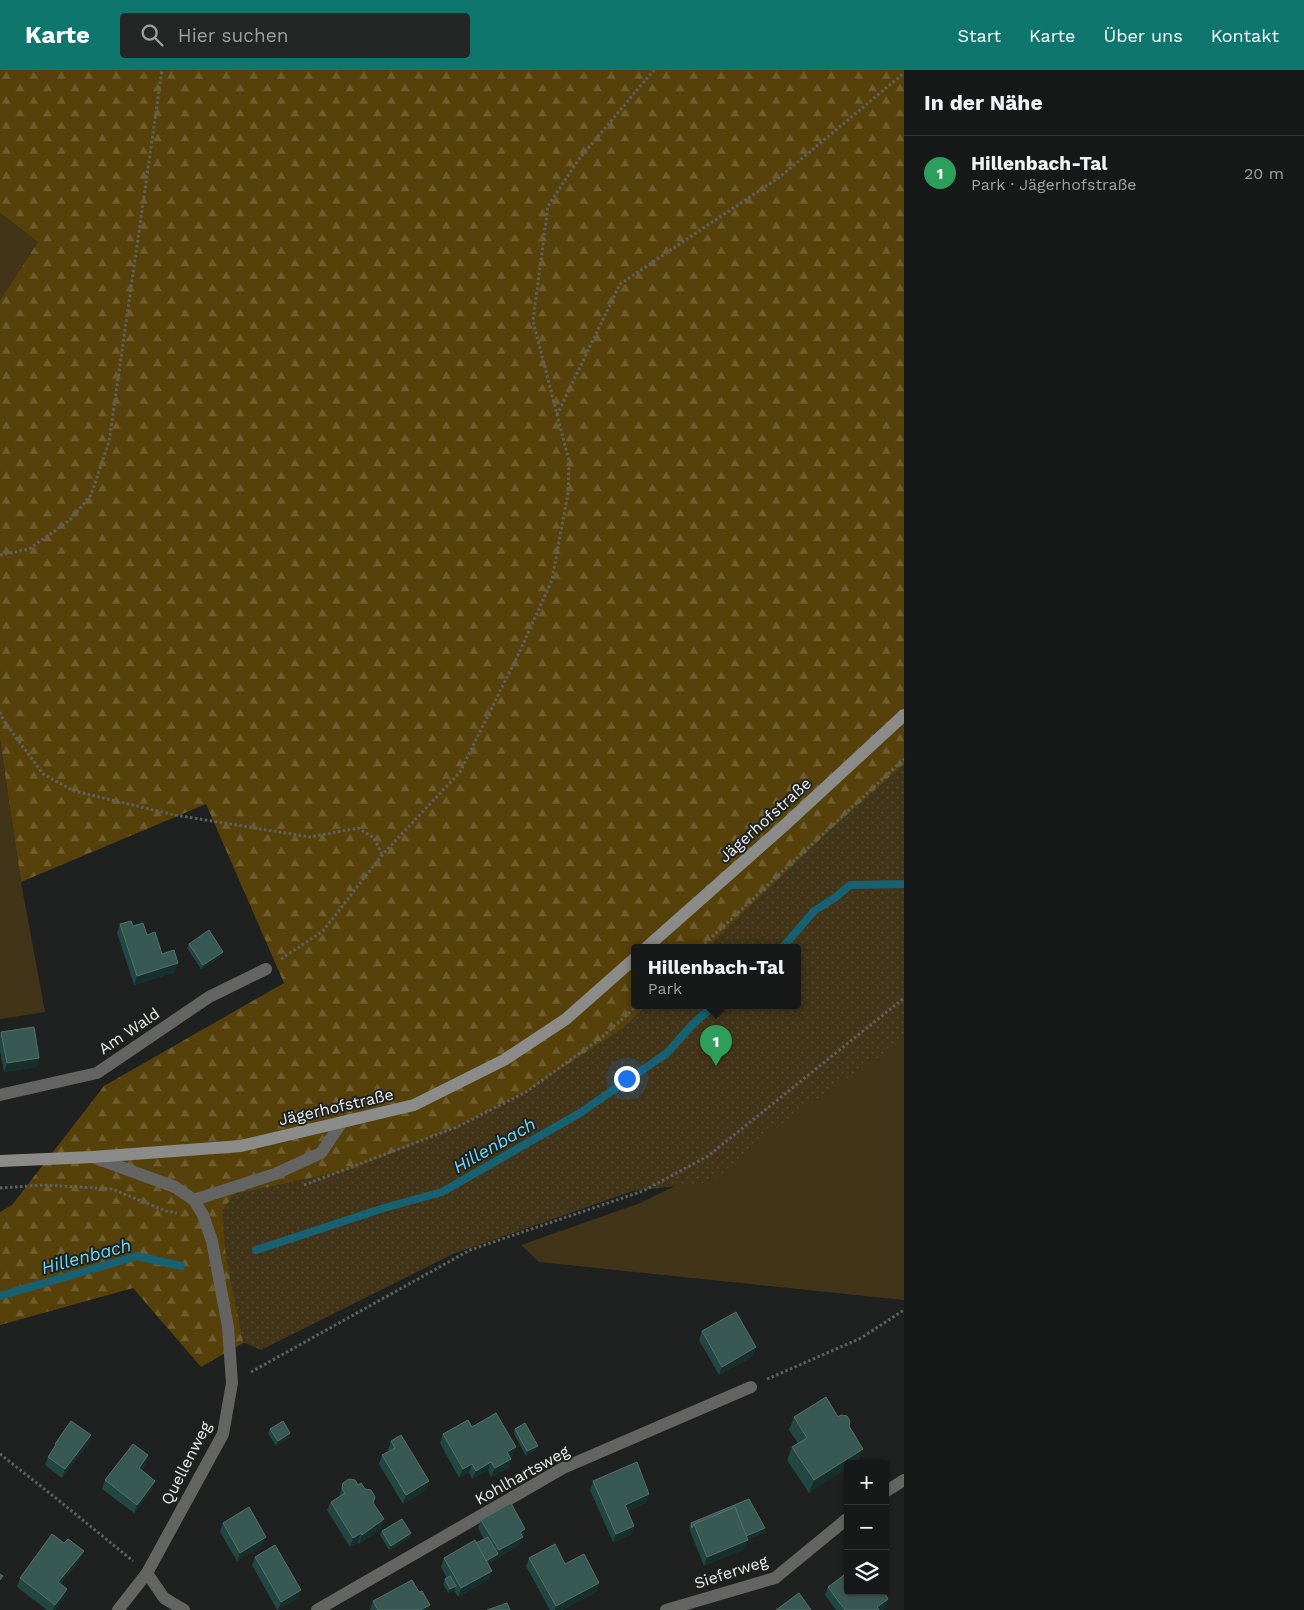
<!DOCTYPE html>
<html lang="de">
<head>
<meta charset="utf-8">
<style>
	body { margin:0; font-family:"Work Sans",sans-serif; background:#232624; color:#f1f3f6 }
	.controls { position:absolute; right:15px; bottom:15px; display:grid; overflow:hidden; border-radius:5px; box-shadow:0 1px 4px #0004 }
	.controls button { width:45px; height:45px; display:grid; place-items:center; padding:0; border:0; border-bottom:1px solid #353836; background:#161917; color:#f1f3f6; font:25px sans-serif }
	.you { position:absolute; left:626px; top:1008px; width:18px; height:18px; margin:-12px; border:4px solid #fff; border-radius:50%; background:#1a73e8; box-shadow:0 0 0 8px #1a73e833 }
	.badge { display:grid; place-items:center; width:32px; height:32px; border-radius:50%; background:#0f766e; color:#fff; font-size:16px; font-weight:700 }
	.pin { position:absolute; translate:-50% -41px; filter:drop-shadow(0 1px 2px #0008) }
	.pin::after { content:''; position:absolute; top:26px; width:18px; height:15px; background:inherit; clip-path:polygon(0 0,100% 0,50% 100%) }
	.popup { position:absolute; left:631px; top:874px; width:170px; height:65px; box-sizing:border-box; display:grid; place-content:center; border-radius:5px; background:#161917; filter:drop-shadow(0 1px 4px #0005); font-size:16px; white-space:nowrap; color:#9ea0a1 }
	.popup b { font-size:19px; color:#f1f3f6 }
	.popup::after { content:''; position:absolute; left:50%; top:100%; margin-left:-10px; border:10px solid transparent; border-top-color:#161917 }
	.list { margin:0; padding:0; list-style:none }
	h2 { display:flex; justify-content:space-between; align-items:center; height:65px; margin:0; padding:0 20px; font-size:21px }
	h2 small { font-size:16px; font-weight:400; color:#9ea0a1 }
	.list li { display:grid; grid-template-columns:32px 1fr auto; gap:15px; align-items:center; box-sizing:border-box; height:75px; padding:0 20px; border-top:1px solid #353836 }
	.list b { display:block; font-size:19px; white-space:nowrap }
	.list p { margin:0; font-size:16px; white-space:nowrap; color:#9ea0a1 }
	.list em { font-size:16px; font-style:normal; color:#9ea0a1 }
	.icon { flex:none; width:28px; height:28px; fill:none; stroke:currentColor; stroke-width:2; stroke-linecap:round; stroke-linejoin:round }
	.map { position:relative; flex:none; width:904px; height:1540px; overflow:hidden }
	header { display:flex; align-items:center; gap:30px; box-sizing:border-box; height:70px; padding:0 25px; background:#0f766e; color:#fff }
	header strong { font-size:24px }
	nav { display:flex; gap:28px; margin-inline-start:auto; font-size:18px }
	.search { width:350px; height:45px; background:#232624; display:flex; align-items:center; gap:12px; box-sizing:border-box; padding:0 18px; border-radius:5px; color:#9ea0a1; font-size:19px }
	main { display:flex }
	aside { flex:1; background:#161917 }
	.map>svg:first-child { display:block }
	.green { fill:#413418 }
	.forest { fill:url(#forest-firs) }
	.park { fill:url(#park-dots) }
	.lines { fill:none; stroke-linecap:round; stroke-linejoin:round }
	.stream { stroke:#176172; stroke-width:8 }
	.path { stroke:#5e615f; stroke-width:3; stroke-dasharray:2.5 2.5; stroke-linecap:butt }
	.minor { stroke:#646563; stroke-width:12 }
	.secondary { stroke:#8b8c89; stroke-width:12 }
	.wall { fill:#224641 }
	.shaded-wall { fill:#172f2c }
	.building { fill:#385853; stroke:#54706c }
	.labels { text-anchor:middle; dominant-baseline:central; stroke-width:4; stroke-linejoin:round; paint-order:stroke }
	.street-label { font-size:16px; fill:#edefed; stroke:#1e211f }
	.water-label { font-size:18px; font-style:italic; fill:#6fd7f3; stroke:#1e211f }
</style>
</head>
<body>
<header>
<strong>Karte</strong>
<div class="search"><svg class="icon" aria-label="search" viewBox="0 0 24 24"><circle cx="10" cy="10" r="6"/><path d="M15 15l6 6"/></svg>Hier suchen</div>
<nav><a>Start</a><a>Karte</a><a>Über uns</a><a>Kontakt</a></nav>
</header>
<main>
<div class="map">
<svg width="904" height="1540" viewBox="0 0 904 1540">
	<defs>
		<pattern id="forest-firs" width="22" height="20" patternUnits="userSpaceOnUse" patternTransform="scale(1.25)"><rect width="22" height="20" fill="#57410b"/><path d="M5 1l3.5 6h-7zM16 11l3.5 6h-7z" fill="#6f5d2f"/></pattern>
		<pattern id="park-dots" width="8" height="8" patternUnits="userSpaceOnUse" patternTransform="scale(1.25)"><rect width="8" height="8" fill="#413418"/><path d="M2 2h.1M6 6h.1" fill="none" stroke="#54482f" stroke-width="1.8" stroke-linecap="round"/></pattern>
	</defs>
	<rect width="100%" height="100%" fill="#1e211f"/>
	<g class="green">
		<polygon points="0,143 38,172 0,230"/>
		<polygon points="0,670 21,812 45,942 0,949"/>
		<polygon points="904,941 904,1230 539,1192 521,1175 640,1133 714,1097"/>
	</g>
	<polygon class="forest" points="0,0 904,0 904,746 775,877 635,877 635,935 720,935 481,1137 201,1297 133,1218 0,1255 0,1142 12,1135 104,1016 284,913 206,734 21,812 0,670 0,230 38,172 0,143"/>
	<polygon class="park" points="904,694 904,970 790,1047 711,1112 633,1121 453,1184 261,1280 243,1272 226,1188 222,1141 234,1124 352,1099 455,1057 527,1021 623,958 647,935 797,935 797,877 707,877 830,760"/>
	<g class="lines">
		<g class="stream">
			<polyline points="783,877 814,841 836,827 850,815 904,814"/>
			<polyline points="256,1180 384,1138 442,1122 580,1043 667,983 692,955 714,935"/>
			<polyline points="0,1226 137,1186 181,1196"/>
		</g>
		<g class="path">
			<polyline points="557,345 620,214 781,106 904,3"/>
			<polyline points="0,485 29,479 70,450 91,425 109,372 162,0"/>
			<polyline points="0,642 4,651 43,704 74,721 175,745 310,767 358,758 374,768 382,785"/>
			<polyline points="701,877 904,689"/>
			<polyline points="281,889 323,861 382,785 460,702 519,583 552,510 568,423 569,391 533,251 548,136 579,89 654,0"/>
			<polyline points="304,1115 457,1057 526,1022 602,967 638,935"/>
			<polyline points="0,1118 44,1115 112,1119 166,1141 177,1143"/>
			<polyline points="251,1302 470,1180 643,1121 708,1086 904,928"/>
			<polyline points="767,1309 861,1268 904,1240"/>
			<polyline points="0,1384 57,1429 133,1491"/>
		</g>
		<g class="minor">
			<polyline points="0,1025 97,1003 209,927 266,899"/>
			<polyline points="93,1087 175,1117 194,1130 203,1145 212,1171 228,1257 232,1313 223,1364 147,1503 118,1540"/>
			<polyline points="194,1130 275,1104 321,1083 342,1052"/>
			<polyline points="885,1422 904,1410"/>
			<polyline points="147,1503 164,1528 184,1540"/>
			<polyline points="317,1540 563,1398 751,1317"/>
			<polyline points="666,1540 775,1508 848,1448"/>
		</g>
		<g class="secondary">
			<polyline points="647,877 786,754 904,645"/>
			<polyline points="0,1091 93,1087 241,1076 414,1035 504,990 566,949 635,888"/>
		</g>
	</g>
	<g class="wall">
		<polygon points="120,854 133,856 147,865 175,902 134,915 117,863"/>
		<polygon points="189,874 222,886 201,899 187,878"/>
		<polygon points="1,962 39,988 36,997 4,1002 0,981 0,966"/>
		<polygon points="702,1261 756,1277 753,1286 719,1305 699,1270"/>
		<polygon points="794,1347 838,1347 849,1356 858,1392 855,1394 848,1394 809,1423 787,1390 792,1377 798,1373 789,1360"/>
		<polygon points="472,1357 513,1386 510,1388 511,1389 508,1398 491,1407 488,1400 472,1409 469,1402 459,1408 440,1373 443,1364"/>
		<polygon points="270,1359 290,1363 289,1368 276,1376 268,1363"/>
		<polygon points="515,1359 536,1380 526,1386 514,1364"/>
		<polygon points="391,1371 429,1411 426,1420 403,1434 379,1394 382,1385 389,1381 388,1380"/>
		<polygon points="55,1374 88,1374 62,1408 45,1395 48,1387 52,1381"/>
		<polygon points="148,1385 145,1394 141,1400 152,1419 134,1443 102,1419 105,1410"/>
		<polygon points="593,1411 649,1424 646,1433 628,1441 634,1456 631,1465 613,1472 590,1420"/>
		<polygon points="343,1413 358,1415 373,1433 381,1458 359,1474 358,1472 350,1477 327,1440 331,1432 339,1427"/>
		<polygon points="481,1450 525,1459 519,1475 488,1494 489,1509 458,1527 454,1520 448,1523 443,1514 445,1509 447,1508 441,1497 444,1488 484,1469 478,1458"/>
		<polygon points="223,1453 262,1475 237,1491 220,1462"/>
		<polygon points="691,1453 765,1458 764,1463 748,1469 745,1479 704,1496 691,1463 689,1457"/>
		<polygon points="382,1461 411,1463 409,1468 389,1480 380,1465"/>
		<polygon points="255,1487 298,1528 277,1540 252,1495"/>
		<polygon points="529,1488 565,1494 599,1513 596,1522 562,1540 550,1540 526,1496"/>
		<polygon points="80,1489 60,1514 67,1519 64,1528 55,1540 47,1540 17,1517 20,1508"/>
		<polygon points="828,1517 888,1529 885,1538 882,1540 836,1540 825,1525"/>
		<polygon points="373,1531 428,1540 370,1540"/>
	</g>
	<g class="shaded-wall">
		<polygon points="223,882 222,886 201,899 203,895"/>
		<polygon points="178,893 175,902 134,915 137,906"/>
		<polygon points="39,988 36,997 4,1002 7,993"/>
		<polygon points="756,1277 753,1286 719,1305 722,1297"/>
		<polygon points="290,1363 289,1368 276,1376 278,1371"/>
		<polygon points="91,1365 88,1374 62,1408 65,1399"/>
		<polygon points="538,1376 536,1380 526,1386 527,1381"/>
		<polygon points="516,1377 513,1386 504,1391 507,1382"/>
		<polygon points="863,1379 858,1392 855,1394 848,1394 848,1398 809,1423 814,1410"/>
		<polygon points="148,1385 145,1394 136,1407 139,1398"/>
		<polygon points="511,1389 508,1398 491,1407 495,1398"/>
		<polygon points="491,1392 488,1400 472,1409 476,1401"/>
		<polygon points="472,1394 469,1402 459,1408 463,1399"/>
		<polygon points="155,1411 152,1419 134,1443 137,1435"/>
		<polygon points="429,1411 426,1420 403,1434 406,1425"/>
		<polygon points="649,1424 646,1433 622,1443 625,1435"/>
		<polygon points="384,1449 381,1458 359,1474 362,1465"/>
		<polygon points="634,1456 631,1465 613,1472 616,1464"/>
		<polygon points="765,1458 764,1463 742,1472 744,1467"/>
		<polygon points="525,1459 519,1475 482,1497 483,1493 497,1485 499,1480 520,1462"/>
		<polygon points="361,1463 358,1472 350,1477 353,1468"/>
		<polygon points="411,1463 409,1468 389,1480 391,1476"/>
		<polygon points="266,1467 262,1475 237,1491 240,1483"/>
		<polygon points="748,1470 745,1479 704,1496 707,1487"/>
		<polygon points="84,1481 80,1489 54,1520 58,1512"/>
		<polygon points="492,1501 489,1509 458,1527 461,1518"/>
		<polygon points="599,1513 596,1522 562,1540 555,1540 556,1536"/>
		<polygon points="456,1516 454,1520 448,1523 450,1519"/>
		<polygon points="67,1519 64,1528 55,1540 53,1540 55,1535"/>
		<polygon points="301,1520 298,1528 278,1540 281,1532"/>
		<polygon points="888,1529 885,1538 882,1540 876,1540 877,1537"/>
		<polygon points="430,1535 428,1540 420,1540"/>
	</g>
	<g class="building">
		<polygon points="131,851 133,856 143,853 147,865 155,862 162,884 174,880 178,893 137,906 120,854"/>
		<polygon points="209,860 223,882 203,895 189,874"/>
		<polygon points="34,957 39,988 7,993 1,962"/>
		<polygon points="736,1242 756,1277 722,1297 702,1261"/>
		<polygon points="826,1327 838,1347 841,1345 847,1346 850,1351 849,1356 863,1379 814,1410 792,1377 807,1368 794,1347"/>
		<polygon points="496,1343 516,1377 507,1382 511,1389 495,1398 491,1392 476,1401 472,1394 463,1399 443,1364 468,1350 472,1357"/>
		<polygon points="71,1351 91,1365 65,1399 48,1387 56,1375 55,1374"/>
		<polygon points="283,1351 290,1363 278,1371 270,1359"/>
		<polygon points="525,1353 538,1376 527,1381 515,1359"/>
		<polygon points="401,1365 429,1411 406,1425 382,1385 395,1378 391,1371"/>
		<polygon points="133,1374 148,1385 139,1398 155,1411 137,1435 105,1410"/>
		<polygon points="637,1392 649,1424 625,1435 634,1456 616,1464 593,1411"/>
		<polygon points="349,1409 355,1410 358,1415 361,1413 365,1419 371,1420 375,1427 373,1433 384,1449 362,1465 361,1463 353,1468 331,1432 345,1423 342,1418 343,1413"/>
		<polygon points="749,1429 765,1458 746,1466 735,1437 694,1454 692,1458 691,1453"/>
		<polygon points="511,1433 525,1459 520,1462 523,1467 499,1480 481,1450"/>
		<polygon points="249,1437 266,1467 240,1483 223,1453"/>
		<polygon points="735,1437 748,1470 707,1487 694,1454"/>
		<polygon points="402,1449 411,1463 391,1476 382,1461"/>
		<polygon points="52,1464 64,1473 68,1469 84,1481 58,1512 67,1519 55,1535 20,1508"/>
		<polygon points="488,1467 498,1484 486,1491 476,1473"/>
		<polygon points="475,1470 492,1501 461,1518 444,1488"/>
		<polygon points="555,1474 565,1494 584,1484 599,1513 556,1536 529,1488"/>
		<polygon points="275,1475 301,1520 281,1532 255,1487"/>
		<polygon points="848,1502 848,1521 883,1521 888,1529 877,1537 879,1540 845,1540 828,1517"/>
		<polygon points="0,1504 3,1506 0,1510"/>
		<polygon points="450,1506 456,1516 450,1519 445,1509"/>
		<polygon points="412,1510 419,1522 422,1521 430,1535 420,1540 378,1540 373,1531"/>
		<polygon points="799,1523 811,1540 776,1540"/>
		<polygon points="507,1533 510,1540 487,1540"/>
	</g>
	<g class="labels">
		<g class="street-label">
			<text transform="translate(765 750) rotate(-42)">Jägerhofstraße</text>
			<text transform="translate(129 961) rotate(-34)">Am Wald</text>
			<text transform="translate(336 1037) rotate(-13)">Jägerhofstraße</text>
			<text transform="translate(186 1393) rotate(-63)">Quellenweg</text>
			<text transform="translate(522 1405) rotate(-29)">Kohlhartsweg</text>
			<text transform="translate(731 1502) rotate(-18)">Sieferweg</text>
		</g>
		<g class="water-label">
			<text transform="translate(494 1075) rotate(-30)">Hillenbach</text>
			<text transform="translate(86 1186) rotate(-15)">Hillenbach</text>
		</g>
	</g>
</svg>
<div class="controls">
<button>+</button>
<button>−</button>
<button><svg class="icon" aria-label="layers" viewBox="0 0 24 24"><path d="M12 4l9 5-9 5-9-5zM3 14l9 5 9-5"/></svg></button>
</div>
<div class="you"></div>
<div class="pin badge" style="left:716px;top:996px;background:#2e9e5b">1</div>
<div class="popup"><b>Hillenbach-Tal</b>Park</div>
</div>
<aside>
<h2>In der Nähe<small></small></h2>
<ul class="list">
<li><span class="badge" style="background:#2e9e5b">1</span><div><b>Hillenbach-Tal</b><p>Park · Jägerhofstraße</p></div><em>20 m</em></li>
</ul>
</aside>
</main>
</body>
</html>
